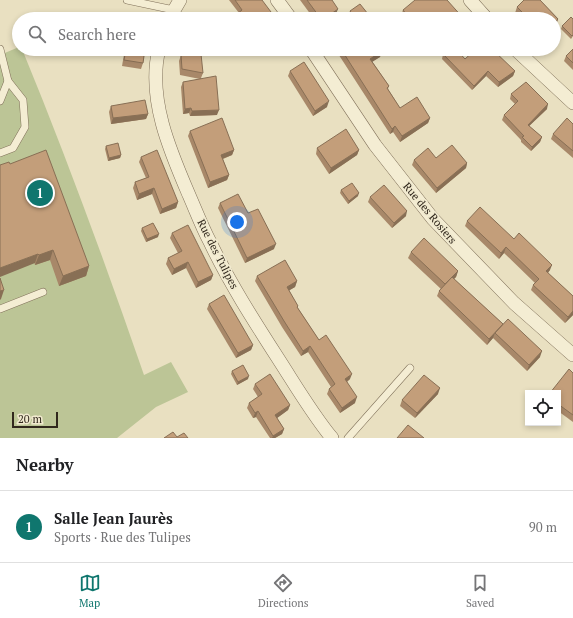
<!DOCTYPE html>
<html lang="en">
<head>
<meta charset="utf-8">
<style>
	body { margin:0; font-family:"PT Serif",serif; background:#f2f2f2; color:#202124 }
	.controls { position:absolute; right:12px; bottom:12px; display:grid; overflow:hidden; border-radius:0px; box-shadow:0 2px 6px #0003 }
	.controls button { width:36px; height:36px; display:grid; place-items:center; padding:0; border:0; border-bottom:1px solid #e0e0e0; background:#fff; color:#202124; font:20px sans-serif }
	.scale { position:absolute; left:12px; bottom:10px; width:46px; box-sizing:border-box; padding-left:4px; border:2px solid #31281d; border-top:0; font-size:11px; line-height:14px; white-space:nowrap; color:#31281d; -webkit-text-stroke:3px #f1eacf; paint-order:stroke }
	.you { position:absolute; left:237px; top:222px; width:14px; height:14px; margin:-10px; border:3px solid #fff; border-radius:50%; background:#1a73e8; box-shadow:0 0 0 6px #1a73e833 }
	.badge { display:grid; place-items:center; width:26px; height:26px; border-radius:50%; background:#0f766e; color:#fff; font-size:13px; font-weight:700 }
	.pin { position:absolute; translate:-50% -50%; border:2px solid #fff; box-shadow:0 1px 4px #0006 }
	.list { margin:0; padding:0; list-style:none }
	h2 { display:flex; justify-content:space-between; align-items:center; height:52px; margin:0; padding:0 16px; font-size:17px }
	h2 small { font-size:13px; font-weight:400; color:#757577 }
	.list li { display:grid; grid-template-columns:26px 1fr auto; gap:12px; align-items:center; box-sizing:border-box; height:72px; padding:0 16px; border-top:1px solid #e0e0e0 }
	.list b { display:block; font-size:15px; white-space:nowrap }
	.list p { margin:0; font-size:13px; white-space:nowrap; color:#757577 }
	.list em { font-size:13px; font-style:normal; color:#757577 }
	.icon { flex:none; width:22px; height:22px; fill:none; stroke:currentColor; stroke-width:2; stroke-linecap:round; stroke-linejoin:round }
	.map { position:relative; flex:none; width:573px; height:438px; overflow:hidden }
	.search { position:absolute; background:#fff; box-shadow:0 2px 6px #0003; left:12px; right:12px; top:12px; height:44px; display:flex; align-items:center; gap:10px; box-sizing:border-box; padding:0 14px; border-radius:22px; color:#757577; font-size:15px }
	.sheet { height:124px; background:#fff }
	nav { display:flex; justify-content:space-around; align-items:center; box-sizing:border-box; height:56px; border-top:1px solid #e0e0e0; background:#fff; font-size:11px; color:#757577 }
	nav a { display:grid; justify-items:center; gap:2px }
	nav .on { color:#0f766e }
	.map>svg:first-child { display:block }
	.green { fill:#bcc596 }
	.lines { fill:none; stroke-linecap:round; stroke-linejoin:round }
	.lane-casing { stroke:#80715a; stroke-width:8 }
	.street-casing { stroke:#80715a; stroke-width:14 }
	.lane { stroke:#f4edd3; stroke-width:7 }
	.street { stroke:#f4edd3; stroke-width:13 }
	.wall { fill:#a88869 }
	.shaded-wall { fill:#886f55 }
	.building { fill:#c39e7a; stroke:#886f55 }
	.labels { text-anchor:middle; dominant-baseline:central; stroke-width:3.5; stroke-linejoin:round; paint-order:stroke }
	.street-label { font-size:11px; fill:#31281d; stroke:#f1eacf }
</style>
</head>
<body>
<div class="map">
<svg width="573" height="438" viewBox="0 0 573 438">
	<rect width="100%" height="100%" fill="#e9e0c1"/>
	<path class="green" d="M19 47V49H22C66 156 106 265 144 375L171 362 188 392 156 407 117 438H0V55Z"/>
	<g class="lines">
		<defs>
			<g id="lane">
				<polyline points="127,0 174,10"/>
				<polyline points="0,49 8,81 0,101"/>
				<polyline points="0,153 13,148 25,127 23,100 8,81"/>
				<polyline points="0,309 43,292"/>
				<polyline points="348,438 410,368"/>
			</g>
			<g id="street">
				<polyline points="277,0 291,19"/>
				<polyline points="470,0 487,19"/>
				<polyline points="169,19 180,0"/>
				<path d="M159 49C147 98 170 151 189 195 196 211 202 227 210 242 230 284 256 324 281 363 297 388 313 415 332 438"/>
				<polyline points="311,49 375,145 433,219 514,303 573,355"/>
				<polyline points="515,49 573,103"/>
			</g>
		</defs>
		<use href="#lane" class="lane-casing"/>
		<use href="#street" class="street-casing"/>
		<use href="#lane" class="lane"/>
		<use href="#street" class="street"/>
	</g>
	<g class="wall">
		<polygon points="229,0 262,0 239,13"/>
		<polygon points="300,0 332,0 336,14 330,19 314,19"/>
		<polygon points="524,0 540,0 558,19 556,25 554,26 554,19 521,19 515,13 517,7"/>
		<polygon points="403,10 464,19 404,19 401,16"/>
		<polygon points="350,11 368,14 367,17 364,19 352,19 349,14"/>
		<polygon points="573,19 573,36 571,39 561,29 562,26"/>
		<polygon points="125,49 145,49 143,63 141,69 122,66"/>
		<polygon points="335,49 380,49 382,51 380,57 372,61 389,86 388,89 400,108 430,118 428,123 400,142 393,132 390,134"/>
		<polygon points="573,49 573,70 564,61 566,56"/>
		<polygon points="443,54 465,59 515,71 513,76 498,87 486,76 472,90 442,59"/>
		<polygon points="181,55 203,73 201,78 217,115 190,116 189,113 183,114 181,87 183,82 200,79 180,75 179,61"/>
		<polygon points="290,71 327,107 313,116 288,76"/>
		<polygon points="511,94 547,109 529,126 542,137 540,142 531,151 521,142 521,140 502,120 504,115 515,104 510,99"/>
		<polygon points="111,106 148,114 146,119 111,124 109,112"/>
		<polygon points="573,124 573,158 551,139 553,134"/>
		<polygon points="190,131 234,150 232,155 223,159 229,175 227,180 208,188 188,136"/>
		<polygon points="106,146 121,155 120,158 108,161 105,149"/>
		<polygon points="317,148 359,150 357,155 329,174 316,154"/>
		<polygon points="141,157 178,202 176,208 160,214 152,194 137,200 133,188 135,182 146,178 139,162"/>
		<polygon points="436,158 467,163 466,168 436,193 412,165 414,160"/>
		<polygon points="10,164 89,266 86,276 59,286 50,260 35,265"/>
		<polygon points="341,190 358,196 348,204 340,193"/>
		<polygon points="370,197 406,216 392,228 368,202"/>
		<polygon points="220,203 248,213 274,249 245,263 218,208"/>
		<polygon points="467,221 514,239 550,270 548,273 573,296 573,315 565,323 531,290 533,285 535,283 504,253 499,259 465,226"/>
		<polygon points="142,228 158,237 146,242 141,231"/>
		<polygon points="172,233 213,275 211,280 196,288 186,268 172,275 166,264 168,258 178,253 170,238"/>
		<polygon points="411,252 458,271 456,277 454,279 503,324 540,357 527,371 493,338 487,345 437,296 439,291 441,289 408,258"/>
		<polygon points="257,276 297,281 295,287 289,290 298,308 319,340 350,379 347,382 355,403 340,413 327,394 329,389 331,387 308,352 301,356 282,327 255,281"/>
		<polygon points="209,304 253,345 251,350 236,358 207,309"/>
		<polygon points="232,371 248,379 237,385 231,374"/>
		<polygon points="573,373 573,422 558,411 558,393"/>
		<polygon points="255,384 290,405 288,410 277,418 284,429 282,434 275,438 270,438 256,417 253,418 247,408 249,403 258,397 253,389"/>
		<polygon points="438,394 415,418 400,406 402,400"/>
	</g>
	<g class="shaded-wall">
		<polygon points="338,9 336,14 330,19 324,19"/>
		<polygon points="368,14 367,17 364,19 361,19"/>
		<polygon points="558,19 556,25 554,26 554,23"/>
		<polygon points="382,51 380,57 369,64 370,59"/>
		<polygon points="488,71 486,76 472,90 474,86"/>
		<polygon points="515,71 513,76 498,87 499,82"/>
		<polygon points="329,101 327,107 313,116 315,111"/>
		<polygon points="548,104 547,109 526,129 528,125"/>
		<polygon points="191,108 189,113 183,114 185,109"/>
		<polygon points="219,110 217,115 190,116 192,111"/>
		<polygon points="148,114 146,119 111,124 113,118"/>
		<polygon points="430,118 428,123 400,142 402,136"/>
		<polygon points="395,126 393,132 390,134 392,129"/>
		<polygon points="542,137 540,142 531,151 532,147"/>
		<polygon points="234,150 232,155 219,160 221,155"/>
		<polygon points="359,150 357,155 329,174 331,168"/>
		<polygon points="121,155 120,158 108,161 109,158"/>
		<polygon points="467,163 466,168 436,193 437,188"/>
		<polygon points="229,175 227,180 208,188 210,182"/>
		<polygon points="154,188 152,194 137,200 139,194"/>
		<polygon points="359,193 358,196 348,204 349,201"/>
		<polygon points="178,202 176,208 160,214 162,209"/>
		<polygon points="407,211 406,216 392,228 394,223"/>
		<polygon points="159,234 158,237 146,242 147,239"/>
		<polygon points="276,244 274,249 245,263 247,258"/>
		<polygon points="506,247 504,253 499,259 501,253"/>
		<polygon points="53,250 50,260 35,265 39,255"/>
		<polygon points="38,254 35,263 0,277 0,268"/>
		<polygon points="188,262 186,268 172,275 174,269"/>
		<polygon points="552,265 550,270 544,277 546,271"/>
		<polygon points="89,266 86,276 59,286 63,276"/>
		<polygon points="458,271 456,277 442,290 445,284"/>
		<polygon points="213,275 211,280 196,288 198,282"/>
		<polygon points="297,281 295,287 285,293 287,287"/>
		<polygon points="4,290 1,299 0,300 0,291"/>
		<polygon points="573,311 573,315 565,323 568,317"/>
		<polygon points="503,324 495,333 493,338 487,345 489,339"/>
		<polygon points="253,345 251,350 236,358 238,353"/>
		<polygon points="310,346 308,352 301,356 303,351"/>
		<polygon points="542,351 540,357 527,371 529,365"/>
		<polygon points="352,374 350,379 343,384 345,379"/>
		<polygon points="249,376 248,379 237,385 238,382"/>
		<polygon points="440,388 438,394 415,418 417,413"/>
		<polygon points="357,397 355,403 340,413 342,408"/>
		<polygon points="290,405 288,410 273,421 275,415"/>
		<polygon points="258,411 256,417 253,418 255,413"/>
		<polygon points="284,429 282,434 275,438 272,438 273,436"/>
	</g>
	<g class="building">
		<polygon points="235,0 262,0 271,12 269,14 273,19 231,19 242,10"/>
		<polygon points="307,0 332,0 338,9 324,19 321,19"/>
		<polygon points="415,0 447,0 464,19 418,19 415,16 412,19 410,19 403,10"/>
		<polygon points="524,0 540,0 558,19 554,23 554,19 529,19 517,7"/>
		<polygon points="360,4 368,14 361,19 356,19 350,11"/>
		<polygon points="571,17 573,19 573,35 572,36 562,26"/>
		<polygon points="126,49 145,49 143,63 124,60"/>
		<polygon points="341,49 380,49 382,51 370,59 389,86 387,88 400,108 417,97 430,118 402,136 395,126 392,129"/>
		<polygon points="449,49 456,49 465,59 476,49 492,49 515,71 499,82 488,71 474,86 443,54"/>
		<polygon points="573,49 573,63 566,56"/>
		<polygon points="201,54 203,73 182,69 181,55"/>
		<polygon points="304,62 329,101 315,111 290,71"/>
		<polygon points="216,76 219,110 192,111 191,108 185,109 183,82"/>
		<polygon points="526,82 548,104 528,125 542,137 532,147 522,137 524,136 504,115 518,101 511,94"/>
		<polygon points="145,100 148,114 113,118 111,106"/>
		<polygon points="222,118 234,150 221,155 229,175 210,182 190,131"/>
		<polygon points="567,118 573,124 573,151 553,134"/>
		<polygon points="346,129 359,150 331,168 317,148"/>
		<polygon points="118,143 121,155 109,158 106,146"/>
		<polygon points="452,145 467,163 437,188 414,160 428,148 436,158"/>
		<polygon points="46,150 89,266 63,276 53,250 39,255 38,254 0,268 0,165 9,162 10,164"/>
		<polygon points="157,150 178,202 162,209 154,188 139,194 135,182 149,177 141,157"/>
		<polygon points="352,183 359,193 349,201 341,190"/>
		<polygon points="384,185 407,211 394,223 370,197"/>
		<polygon points="238,194 248,213 258,209 276,244 247,258 220,203"/>
		<polygon points="480,207 514,239 519,233 552,265 546,271 573,296 573,311 568,317 533,285 539,279 506,247 501,253 467,221"/>
		<polygon points="153,223 159,234 147,239 142,228"/>
		<polygon points="188,225 213,275 198,282 188,262 174,269 168,258 182,251 172,233"/>
		<polygon points="424,238 458,271 445,284 411,252"/>
		<polygon points="285,260 297,281 287,287 298,306 297,307 319,340 326,335 352,374 345,379 357,397 342,408 329,389 335,384 310,346 303,351 284,321 257,276"/>
		<polygon points="452,277 503,324 489,339 439,291"/>
		<polygon points="0,278 4,290 0,291"/>
		<polygon points="224,295 253,345 238,353 209,304"/>
		<polygon points="508,319 542,351 529,365 495,333"/>
		<polygon points="243,365 249,376 238,382 232,371"/>
		<polygon points="569,369 573,373 573,415 558,404 558,393 550,393"/>
		<polygon points="270,374 290,405 275,415 284,429 273,436 258,411 255,413 249,403 262,394 255,384"/>
		<polygon points="424,375 440,388 417,413 402,400"/>
		<polygon points="408,425 424,438 397,438"/>
		<polygon points="173,432 177,437 184,433 188,438 164,438"/>
	</g>
	<g class="labels">
		<g class="street-label">
			<text transform="translate(430 213) rotate(50)">Rue des Rosiers</text>
			<text transform="translate(218 254) rotate(63)">Rue des Tulipes</text>
		</g>
	</g>
</svg>
<div class="controls">
<button><svg class="icon" aria-label="locate" viewBox="0 0 24 24"><circle cx="12" cy="12" r="6"/><path d="M12 2v4M12 18v4M2 12h4M18 12h4"/></svg></button>
</div>
<div class="scale">20 m</div>
<div class="you"></div>
<div class="pin badge" style="left:40px;top:193px">1</div>
<div class="search"><svg class="icon" aria-label="search" viewBox="0 0 24 24"><circle cx="10" cy="10" r="6"/><path d="M15 15l6 6"/></svg>Search here</div>
</div>
<section class="sheet">
<h2>Nearby<small></small></h2>
<ul class="list">
<li><span class="badge">1</span><div><b>Salle Jean Jaurès</b><p>Sports · Rue des Tulipes</p></div><em>90 m</em></li>
</ul>
</section>
<nav>
<a class="on"><svg class="icon" aria-label="map" viewBox="0 0 24 24"><path d="M3 6l6-2 6 2 6-2v14l-6 2-6-2-6 2zM9 4v14M15 6v14"/></svg>Map</a>
<a><svg class="icon" aria-label="directions" viewBox="0 0 24 24"><path d="M12 3l9 9-9 9-9-9zM9 14v-3h6M13 9l2 2-2 2"/></svg>Directions</a>
<a><svg class="icon" aria-label="saved" viewBox="0 0 24 24"><path d="M7 4h10v16l-5-4-5 4z"/></svg>Saved</a>
</nav>
</body>
</html>
